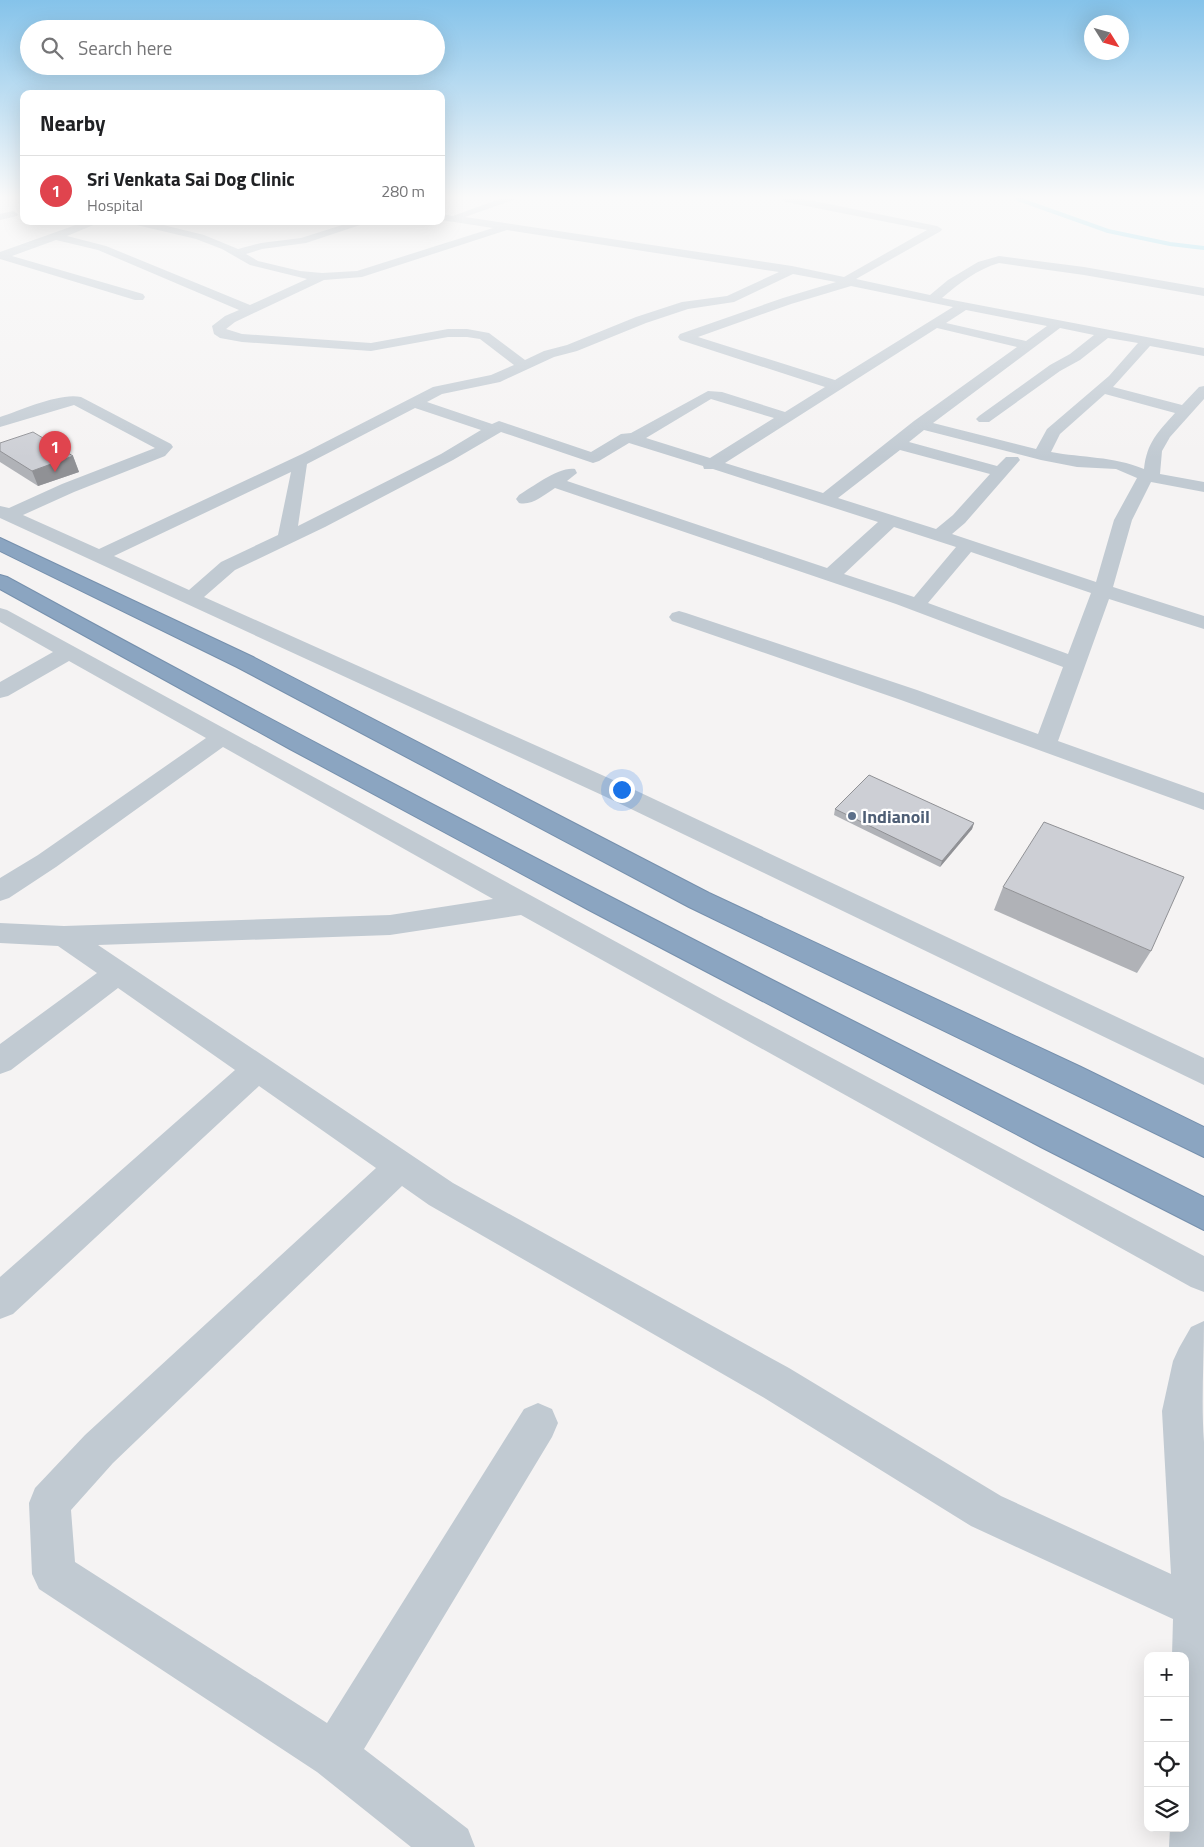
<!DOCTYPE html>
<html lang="en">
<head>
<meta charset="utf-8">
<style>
	body { margin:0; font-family:"Titillium Web",sans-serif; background:#f2f2f2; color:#202124 }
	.controls { position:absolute; right:15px; bottom:15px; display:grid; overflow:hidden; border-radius:10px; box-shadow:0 5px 20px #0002 }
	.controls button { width:45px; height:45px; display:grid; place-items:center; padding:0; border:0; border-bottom:1px solid #e0e0e0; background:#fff; color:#202124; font:25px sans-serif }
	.compass { position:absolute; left:1084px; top:15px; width:45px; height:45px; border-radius:50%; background:#fff; box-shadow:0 5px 20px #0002; rotate:127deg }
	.you { position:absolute; left:621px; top:789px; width:18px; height:18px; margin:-12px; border:4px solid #fff; border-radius:50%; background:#1a73e8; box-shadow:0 0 0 8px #1a73e833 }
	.badge { display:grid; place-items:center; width:32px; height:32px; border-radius:50%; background:#ea580c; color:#fff; font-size:16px; font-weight:700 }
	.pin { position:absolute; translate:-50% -41px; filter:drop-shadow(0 1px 2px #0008) }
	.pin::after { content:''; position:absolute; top:26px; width:18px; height:15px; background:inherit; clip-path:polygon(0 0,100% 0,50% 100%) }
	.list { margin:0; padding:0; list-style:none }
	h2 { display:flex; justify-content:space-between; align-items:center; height:65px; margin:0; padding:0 20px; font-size:21px }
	h2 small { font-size:16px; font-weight:400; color:#757577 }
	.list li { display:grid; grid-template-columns:32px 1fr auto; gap:15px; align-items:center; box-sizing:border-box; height:70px; padding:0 20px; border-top:1px solid #e0e0e0 }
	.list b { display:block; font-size:19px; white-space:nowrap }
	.list p { margin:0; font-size:16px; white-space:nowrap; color:#757577 }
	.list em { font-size:16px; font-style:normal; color:#757577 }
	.icon { flex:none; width:28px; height:28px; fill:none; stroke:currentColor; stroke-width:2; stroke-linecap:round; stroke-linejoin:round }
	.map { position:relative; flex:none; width:1204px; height:1847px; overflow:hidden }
	.search { position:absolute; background:#fff; box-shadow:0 5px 20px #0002; left:20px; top:20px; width:425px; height:55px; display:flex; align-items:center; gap:12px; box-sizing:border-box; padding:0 18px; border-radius:28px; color:#757577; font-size:19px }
	.panel { position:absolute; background:#fff; box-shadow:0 5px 20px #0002; left:20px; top:90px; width:425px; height:135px; border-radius:10px }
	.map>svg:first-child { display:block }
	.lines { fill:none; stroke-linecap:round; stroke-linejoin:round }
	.stream { stroke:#90daee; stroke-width:4 }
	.highway-casing { stroke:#7690ad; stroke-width:2 }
	.minor { fill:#c1cad2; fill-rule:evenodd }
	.highway { fill:#8ba5c1; fill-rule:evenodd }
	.wall { fill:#b0b2b7 }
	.shaded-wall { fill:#909195 }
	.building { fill:#cdcfd5; stroke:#909195 }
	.service-dot { fill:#5c6f8a; stroke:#fff; stroke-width:2 }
	.labels { text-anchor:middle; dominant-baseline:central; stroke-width:4.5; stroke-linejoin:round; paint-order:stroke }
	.service-label { font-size:18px; font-weight:bold; fill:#4e5e75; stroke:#fff; text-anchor:start }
</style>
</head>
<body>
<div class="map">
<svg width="1204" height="1847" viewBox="0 0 1204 1847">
	<rect width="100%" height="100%" fill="#f5f3f3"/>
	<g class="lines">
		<polyline class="stream" points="1018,199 1108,231 1170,244 1204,248"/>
		<defs>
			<g id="highway">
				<polygon points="0,538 253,657 709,893 1081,1067 1204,1127 1204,1157 689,907 237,667 0,551"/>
				<path d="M0 575 7 577C401 792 801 997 1204 1197V1230L1041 1147 589 910 290 749 0 589Z"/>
			</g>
		</defs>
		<use href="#highway" class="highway-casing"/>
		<g class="minor">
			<path d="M499 199H516L465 217 792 266 844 277 927 230 786 202 781 199H804L937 226 942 229 941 231 856 279 930 295 948 280 978 262 999 256 1084 267 1204 288V296L1084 275 999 263C978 269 959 283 942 298L1204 348V356L1150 346 1113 387 1182 405 1199 387 1204 386V399L1170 437 1162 451 1160 474 1204 482V492L1151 482 1132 520 1113 587 1204 616V629L1109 599 1058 741 1204 793V810L901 700 672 621 669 617 672 613 679 611 686 613 917 690 1038 734 1063 667 896 604 555 488C544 495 532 506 519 503L516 499 519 495C532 487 560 466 575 469L577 473 567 481 827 568 878 522 713 469H704L703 466 629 443 599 461 593 463 501 432 453 460 325 527 235 570 204 597 622 784 1204 1058V1085L604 796 0 518V506L9 508 62 484 155 448 74 405 0 427V417C21 410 61 392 81 397L171 444 173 447 165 456 74 492 23 515 99 549 302 454 433 387 491 375 514 365 480 339 467 337H448L371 351 242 342 220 338 214 334 212 326 225 316 239 310 98 250 56 240 12 256 143 294 145 297 143 300H135L0 259V252L87 221H103L67 236 106 246 250 305 307 279 250 265 222 249 196 239 128 223 127 221H147L204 235 238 249 261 243 301 238 355 221H372L306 243 262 249 246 254 258 261 300 271 322 273 357 271 493 228 441 220V214L453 216ZM507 230 779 272 727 296 682 302 636 317 567 345 544 351 525 360 489 333 467 329H448L371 343 242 334 226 329 235 322 324 280 362 277ZM793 274 836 282 783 298 680 334 678 337 680 340 825 387 785 412 722 392 708 391 631 433 621 434 591 452 505 423 499 421 492 424 427 402 442 394 500 382 554 357 577 351 646 323 688 309 734 302ZM851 286 953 307 835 380 698 337 791 304ZM966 310 1047 326 1026 341 946 323ZM937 328 1017 347 914 421 823 493 725 463ZM1060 328 1094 335 1070 354 1050 365 979 416 976 419 979 422H989L1060 371 1080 360 1108 338 1138 343 1109 376 1047 429 1036 449 933 423ZM1105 394 1175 413C1158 432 1147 442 1144 469 1112 456 1083 458 1051 452L1060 434ZM711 399 774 418 710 458 646 438ZM415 408 481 430 441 454 298 526 307 464ZM924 430 1041 460 1077 467 1116 469 1137 478 1114 520 1096 582 952 534 965 523 1020 460 1018 457H1006L997 466 909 442ZM900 450 990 474 953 515 936 529 838 498ZM291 472 278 535 221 562 189 590 114 556ZM894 527 956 547 914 597 844 574ZM971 552 1091 593 1068 654 928 603Z"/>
			<polygon points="13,211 18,214 17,216 0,220 0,214"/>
			<path d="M0 608 7 610 723 1000 1204 1256V1292L1191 1287 521 915 390 935 98 945 453 1183 789 1368 1001 1496 1171 1574 1162 1411 1173 1361 1179 1348 1191 1327 1204 1321C1204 1362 1201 1402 1204 1442V1847H1169L1170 1828H1185V1656H1172L1173 1619 971 1526 761 1396 429 1205 402 1186 113 1463 71 1510 75 1562 327 1723 524 1409 538 1403 552 1409 558 1423 552 1437 364 1749 468 1829 475 1847H411L317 1772 39 1589 32 1574 29 1503 35 1488 85 1435 376 1168 259 1086 13 1314 0 1319V1277L235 1070 118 988 11 1070 0 1074V1044L97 973 58 946 0 943V923L64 926 390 915 493 899 223 747 56 867 9 898 0 901V878L38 855 206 738 69 661 8 696 0 698V682L53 652 0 622Z"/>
		</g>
		<use href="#highway" class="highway"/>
	</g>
	<g class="wall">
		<polygon points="0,443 73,456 79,472 38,486 0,462"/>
		<polygon points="835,809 974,823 972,829 940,867 834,815"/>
		<polygon points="1003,887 1151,951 1137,973 994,910"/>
	</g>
	<g class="shaded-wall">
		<polygon points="73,456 79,472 38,486 32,471"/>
		<polygon points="974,823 972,829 940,867 942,861"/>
	</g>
	<g class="building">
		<polygon points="33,432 73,456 32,471 0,451 0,443"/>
		<polygon points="869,775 974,823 942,861 835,809"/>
		<polygon points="1044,822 1184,877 1151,951 1003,887"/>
	</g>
	<linearGradient id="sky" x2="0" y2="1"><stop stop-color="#85c3ea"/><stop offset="0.43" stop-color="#fafafa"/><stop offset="1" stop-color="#fafafa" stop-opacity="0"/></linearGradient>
	<rect width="1204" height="458" fill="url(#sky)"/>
	<circle class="service-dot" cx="852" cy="816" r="5"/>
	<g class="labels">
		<g class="service-label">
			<text x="862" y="816">Indianoil</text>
		</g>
	</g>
</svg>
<div class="controls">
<button>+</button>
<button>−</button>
<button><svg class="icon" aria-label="locate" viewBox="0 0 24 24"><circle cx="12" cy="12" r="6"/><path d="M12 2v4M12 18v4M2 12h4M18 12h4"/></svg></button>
<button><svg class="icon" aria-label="layers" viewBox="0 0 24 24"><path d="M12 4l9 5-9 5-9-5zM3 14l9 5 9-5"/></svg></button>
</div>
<svg class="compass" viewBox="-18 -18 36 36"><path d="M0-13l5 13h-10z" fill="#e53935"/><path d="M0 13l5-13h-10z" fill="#757577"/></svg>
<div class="you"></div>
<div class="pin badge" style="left:55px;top:472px;background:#e0444e">1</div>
<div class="search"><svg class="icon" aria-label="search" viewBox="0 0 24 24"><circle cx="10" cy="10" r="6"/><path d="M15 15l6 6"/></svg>Search here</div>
<section class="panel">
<h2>Nearby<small></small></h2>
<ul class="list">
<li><span class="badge" style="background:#e0444e">1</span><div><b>Sri Venkata Sai Dog Clinic</b><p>Hospital</p></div><em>280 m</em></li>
</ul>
</section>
</div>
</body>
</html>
